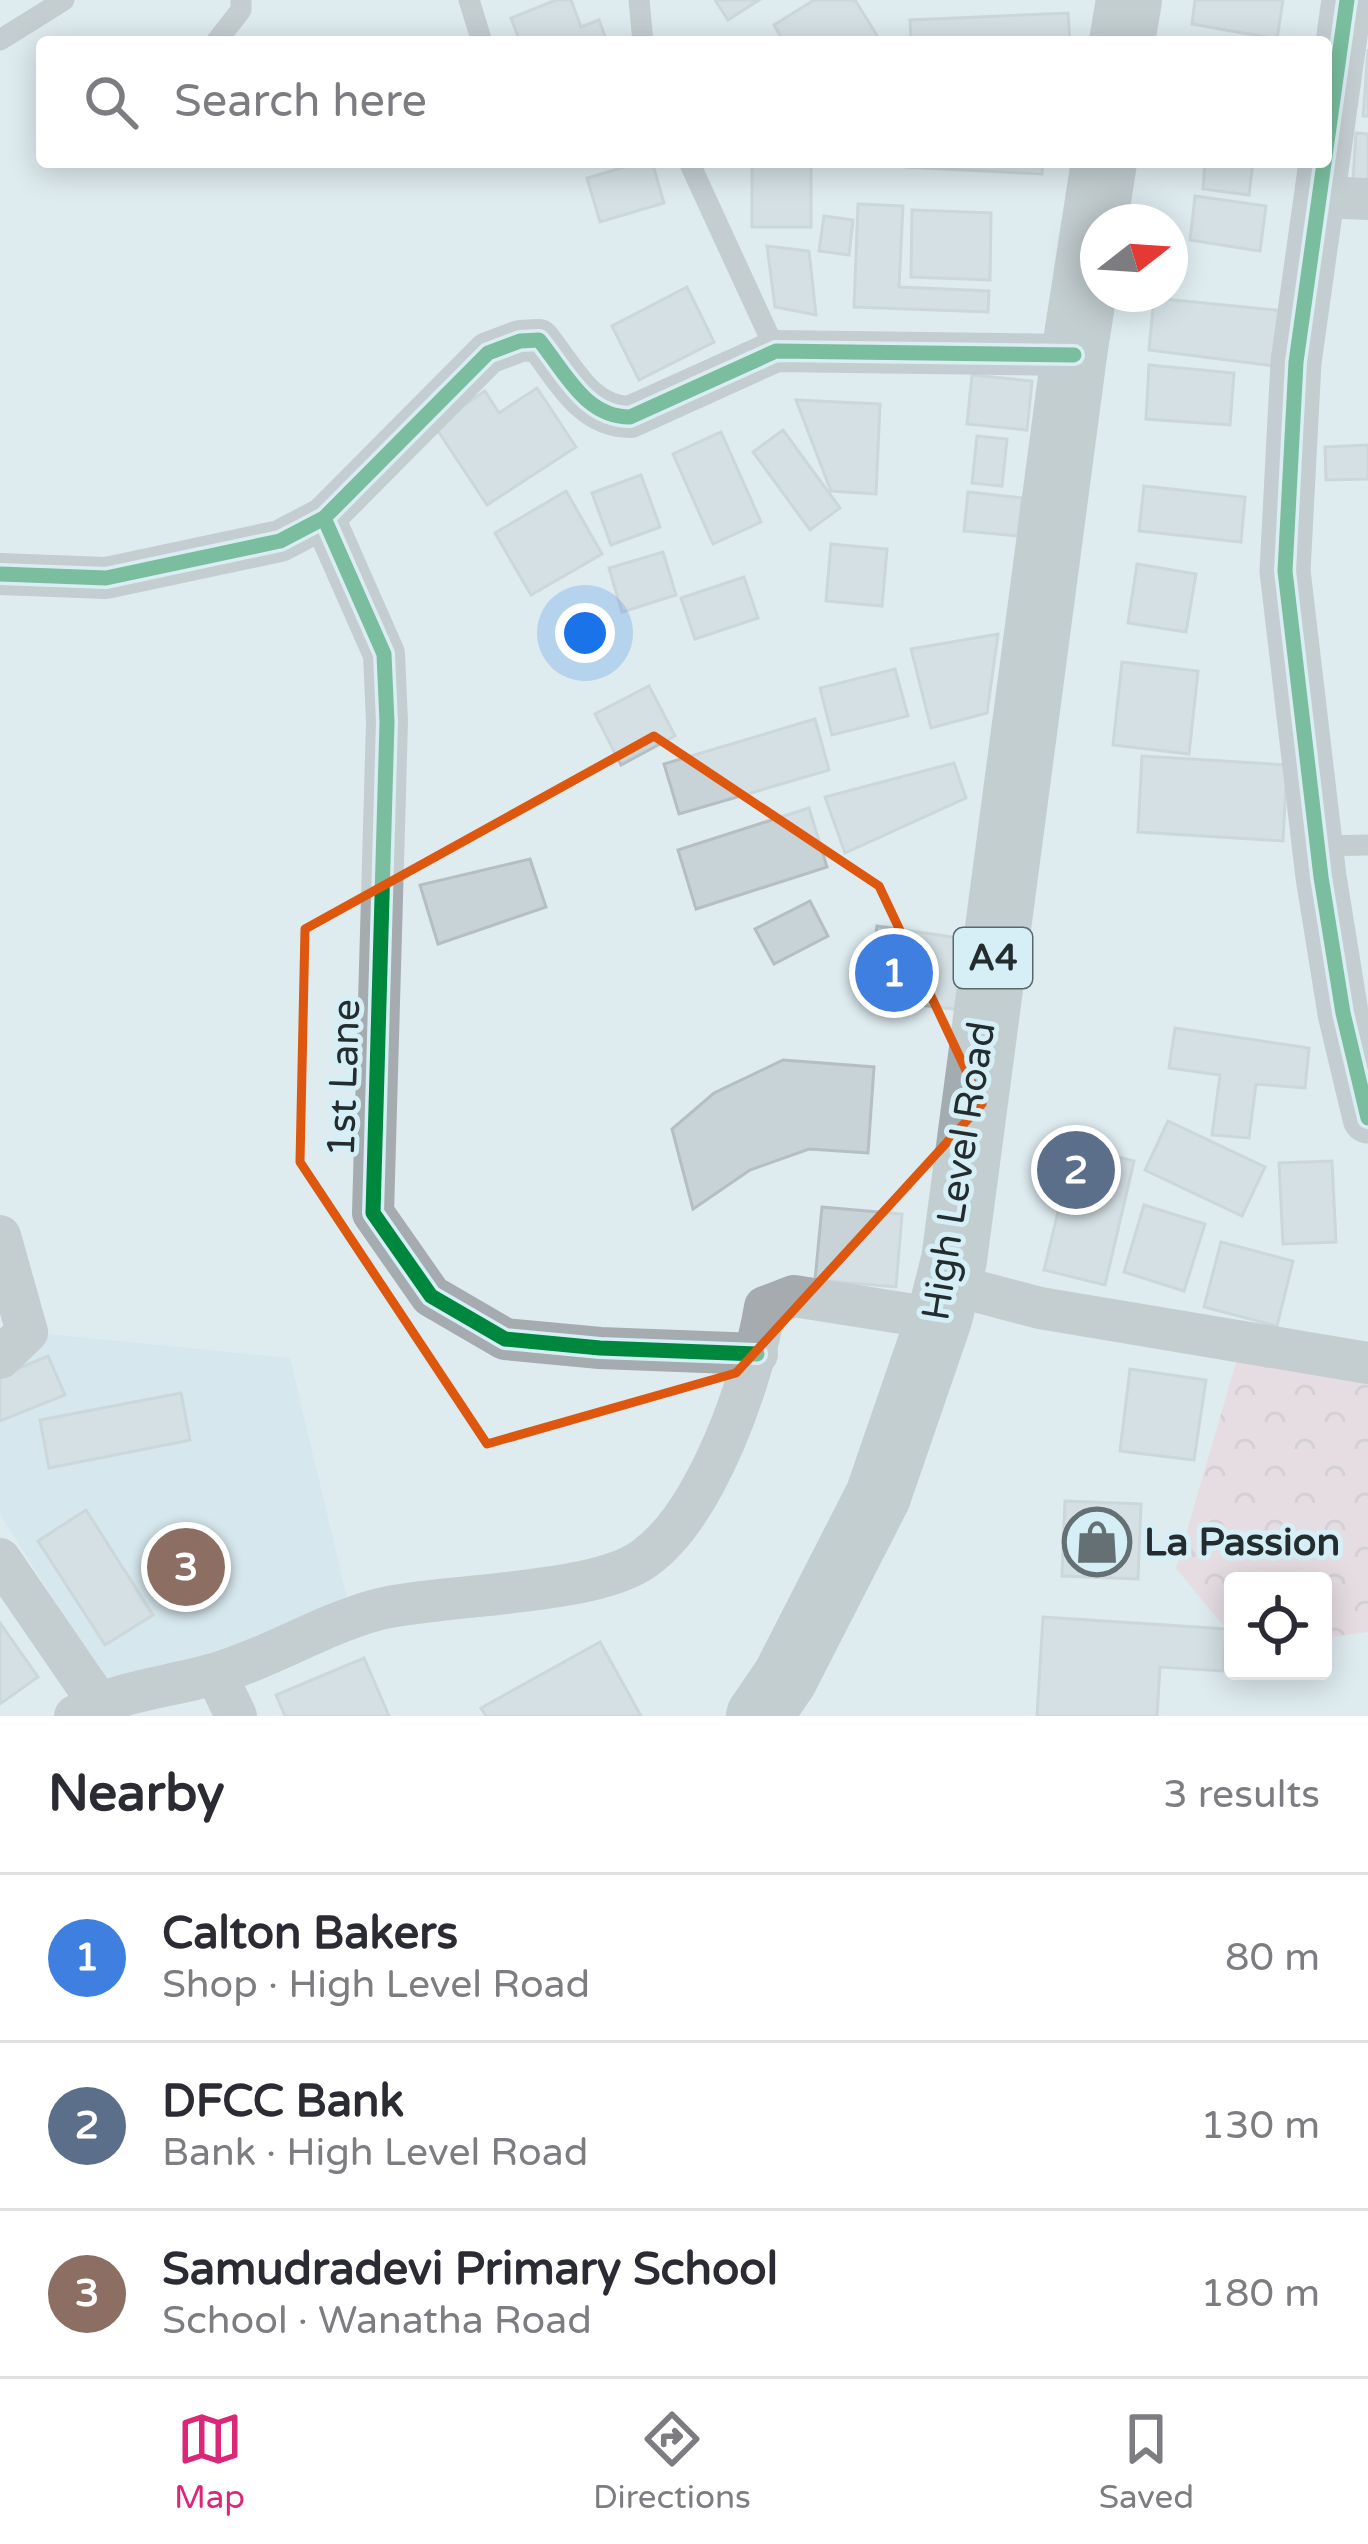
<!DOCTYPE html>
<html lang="en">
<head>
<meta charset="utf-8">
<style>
	body { margin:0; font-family:"Varela Round",sans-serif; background:#f7f7f7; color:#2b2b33 }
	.controls { position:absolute; right:36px; bottom:36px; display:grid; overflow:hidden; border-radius:12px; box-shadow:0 6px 30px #0003 }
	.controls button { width:108px; height:108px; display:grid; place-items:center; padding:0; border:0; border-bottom:3px solid #e1e1e2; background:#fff; color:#2b2b33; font:60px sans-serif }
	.compass { position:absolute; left:1080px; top:204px; width:108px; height:108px; border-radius:50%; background:#fff; box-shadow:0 6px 30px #0003; rotate:73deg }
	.you { position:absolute; left:585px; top:633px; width:42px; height:42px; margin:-30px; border:9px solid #fff; border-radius:50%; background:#1a73e8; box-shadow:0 0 0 18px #1a73e833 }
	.badge { display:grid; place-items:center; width:78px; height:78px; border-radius:50%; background:#db2777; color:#fff; font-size:39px; font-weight:700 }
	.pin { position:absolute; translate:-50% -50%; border:6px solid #fff; box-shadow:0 3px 12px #0006 }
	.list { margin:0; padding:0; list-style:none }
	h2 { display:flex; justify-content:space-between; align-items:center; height:156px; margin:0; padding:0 48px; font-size:51px }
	h2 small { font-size:39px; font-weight:400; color:#7c7c81 }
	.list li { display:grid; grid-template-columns:78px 1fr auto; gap:36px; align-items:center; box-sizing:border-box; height:168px; padding:0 48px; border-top:3px solid #e1e1e2 }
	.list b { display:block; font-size:45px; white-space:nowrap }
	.list p { margin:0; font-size:39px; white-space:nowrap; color:#7c7c81 }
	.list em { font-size:39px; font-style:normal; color:#7c7c81 }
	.icon { flex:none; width:66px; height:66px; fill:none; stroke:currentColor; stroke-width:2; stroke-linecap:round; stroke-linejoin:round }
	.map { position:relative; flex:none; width:1368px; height:1716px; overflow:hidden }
	.search { position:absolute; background:#fff; box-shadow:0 6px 30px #0003; left:36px; right:36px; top:36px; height:132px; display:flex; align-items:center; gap:30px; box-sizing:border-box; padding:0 42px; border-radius:12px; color:#7c7c81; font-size:45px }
	.sheet { height:660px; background:#fff }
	nav { display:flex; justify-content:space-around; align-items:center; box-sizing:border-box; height:168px; border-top:3px solid #e1e1e2; background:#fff; font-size:33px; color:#7c7c81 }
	nav a { display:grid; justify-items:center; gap:6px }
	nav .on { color:#db2777 }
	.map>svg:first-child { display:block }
	.built { fill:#cce3eb }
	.forest { fill:url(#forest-crowns) }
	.building { fill:#c8d3d7; stroke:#b5bfc2; stroke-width:3 }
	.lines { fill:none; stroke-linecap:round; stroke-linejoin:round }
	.service { stroke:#a5abae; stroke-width:21 }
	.minor { stroke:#a5abae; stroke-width:42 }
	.tertiary { stroke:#a5abae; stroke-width:51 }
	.trunk { stroke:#a3acae; stroke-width:66 }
	.cycleway-casing { stroke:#d6eff7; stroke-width:22 }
	.cycleway { stroke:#00873e; stroke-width:15 }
	.marked { fill:none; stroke:#de570e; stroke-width:9; stroke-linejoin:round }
	.labels { text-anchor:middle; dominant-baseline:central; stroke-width:10; stroke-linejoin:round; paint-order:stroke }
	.shield { fill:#d6eff7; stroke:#59676c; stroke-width:3 }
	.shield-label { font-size:36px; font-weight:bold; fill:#232d30 }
	.street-label { font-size:39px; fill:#232d30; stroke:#d6eff7 }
	.poi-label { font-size:39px; font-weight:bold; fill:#232d30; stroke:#d6eff7; text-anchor:start }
</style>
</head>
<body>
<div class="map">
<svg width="1368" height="1716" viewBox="0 0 1368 1716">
	<defs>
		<pattern id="forest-crowns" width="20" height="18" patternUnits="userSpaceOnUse" patternTransform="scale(3)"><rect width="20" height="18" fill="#edcdd3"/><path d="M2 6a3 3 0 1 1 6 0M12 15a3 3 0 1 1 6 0" fill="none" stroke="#cbb0b5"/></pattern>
	</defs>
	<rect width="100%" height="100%" fill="#deebef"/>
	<polygon class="built" points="27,1332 290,1358 352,1619 114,1696 0,1514 0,1358"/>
	<polygon class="forest" points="1238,1356 1368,1371 1368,1632 1323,1638 1323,1581 1233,1581 1233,1630 1226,1629 1176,1568"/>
	<g class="building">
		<polygon points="556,0 571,0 581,27 599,20 607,42 520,42 511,18"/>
		<polygon points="715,0 759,0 728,20"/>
		<polygon points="814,0 855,0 881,42 784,42 774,25"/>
		<polygon points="1195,0 1283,0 1277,39 1192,24"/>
		<polygon points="1068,13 1070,42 911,42 910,20"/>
		<polygon points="1368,49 1368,116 1363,116"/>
		<polygon points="1356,133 1368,134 1368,181 1353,180"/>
		<polygon points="642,162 652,162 664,203 600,222 587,178"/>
		<rect x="752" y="162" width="59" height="65"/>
		<polygon points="906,162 1043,162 1042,174 906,167"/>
		<polygon points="1205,162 1253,162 1249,195 1203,189"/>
		<polygon points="1195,196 1266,206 1260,251 1190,240"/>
		<polygon points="858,204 903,206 899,287 989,291 988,312 854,307"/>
		<polygon points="912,210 991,213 990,280 911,277"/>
		<polygon points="824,216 853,220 849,255 819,251"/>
		<polygon points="767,246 809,251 816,315 775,307"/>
		<polygon points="687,287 714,342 639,380 612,326"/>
		<polygon points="1154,298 1285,311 1281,367 1149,350"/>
		<polygon points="1149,365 1234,373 1230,425 1146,419"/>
		<polygon points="972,375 1032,381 1027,430 967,424"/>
		<polygon points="537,388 576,447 487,505 434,425 485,391 499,413"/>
		<polygon points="796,400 880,404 876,494 831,491"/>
		<polygon points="783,430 840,508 810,530 753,452"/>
		<polygon points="721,432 761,522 713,544 673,454"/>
		<polygon points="977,436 1007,439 1002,486 972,483"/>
		<polygon points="1368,445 1368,479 1326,480 1325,447"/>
		<polygon points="641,475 660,527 611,545 592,493"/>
		<polygon points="1144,486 1245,497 1241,542 1139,531"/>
		<polygon points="566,491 602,554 531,595 495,533"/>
		<polygon points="968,492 1022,498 1018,536 964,531"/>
		<polygon points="831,544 887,549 882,606 826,601"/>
		<polygon points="663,552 676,595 622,612 609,568"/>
		<polygon points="1137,564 1196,574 1186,632 1128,623"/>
		<polygon points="744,577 758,618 695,639 681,598"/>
		<polygon points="998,634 987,713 931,728 911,649"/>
		<polygon points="1122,662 1198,671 1189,754 1113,745"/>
		<polygon points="895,669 908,716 832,735 820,688"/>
		<polygon points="649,686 675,736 621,765 595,714"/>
		<polygon points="815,719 829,770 679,814 664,764"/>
		<polygon points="1142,756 1287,765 1283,841 1138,832"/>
		<polygon points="954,763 966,798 845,853 825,797"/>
		<polygon points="809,808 827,867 696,909 678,850"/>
		<polygon points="530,859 546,907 438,944 420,885"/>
		<polygon points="810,901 828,936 774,964 755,929"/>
		<polygon points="877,926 966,939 955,1009 866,999"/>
		<polygon points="1175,1028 1309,1048 1305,1088 1256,1084 1249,1138 1212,1135 1220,1075 1169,1068"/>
		<polygon points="783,1060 874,1067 868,1153 809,1149 750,1170 693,1209 672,1129 714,1093"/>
		<polygon points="1168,1121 1265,1167 1242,1216 1145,1170"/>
		<polygon points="1074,1146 1134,1161 1105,1285 1044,1270"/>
		<polygon points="1332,1161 1336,1242 1283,1244 1279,1163"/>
		<polygon points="1144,1205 1205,1224 1184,1291 1124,1272"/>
		<polygon points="822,1207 902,1214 896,1287 815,1280"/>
		<polygon points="1221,1242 1293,1261 1277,1326 1204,1307"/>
		<polygon points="48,1356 65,1395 0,1421 0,1376"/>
		<polygon points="1130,1369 1206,1380 1194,1460 1120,1451"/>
		<polygon points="181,1393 190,1440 49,1468 40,1420"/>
		<polygon points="1065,1501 1141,1504 1138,1579 1062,1576"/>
		<polygon points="86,1510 153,1615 105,1645 38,1541"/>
		<polygon points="1043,1617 1226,1629 1223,1671 1160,1667 1157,1716 1037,1716"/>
		<polygon points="0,1623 38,1677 0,1704"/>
		<polygon points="600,1642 641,1716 486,1716 481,1708"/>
		<polygon points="364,1658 389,1716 285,1716 276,1695"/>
	</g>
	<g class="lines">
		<g class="service">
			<polyline points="469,0 482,42"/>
			<polyline points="639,0 643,42"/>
			<polyline points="0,40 64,0"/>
			<polyline points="216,42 241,10 241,0"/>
			<polyline points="689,162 776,351"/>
			<polyline points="1318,846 1368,845"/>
		</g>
		<g class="minor">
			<polyline points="1322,197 1368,199"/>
			<polyline points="324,518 384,654 387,722 373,1213 431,1296 505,1339 600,1348 757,1354"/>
			<path d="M0 574 106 578 280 541 324 518 488 353 520 341 539 340C565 372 585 417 630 417L776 351 1074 355"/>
			<polyline points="0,1236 27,1332 0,1358"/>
			<polyline points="945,1283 1040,1308 1368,1363"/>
			<polyline points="0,1559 98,1702"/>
			<polyline points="216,1674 236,1716"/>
			<path d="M75 1716C119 1690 166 1688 214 1674 270 1658 321 1625 376 1610 443 1593 595 1596 645 1558 707 1513 753 1380 765 1307L794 1296 939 1319"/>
		</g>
		<polyline class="tertiary" points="1347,0 1296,362 1285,571 1321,877 1343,1013 1368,1118"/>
		<g class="trunk">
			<polyline points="1122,42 1129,0"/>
			<polyline points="759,1716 785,1678 878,1496 939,1319 954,1260 1074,355 1104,162"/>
		</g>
		<defs>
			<g id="cycleway">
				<polyline points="1347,0 1296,362 1285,571 1321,877 1343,1013 1368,1118"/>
				<polyline points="324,518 384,654 387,722 373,1213 431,1296 505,1339 600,1348 757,1354"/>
				<path d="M0 574 106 578 280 541 324 518 488 353 520 341 539 340C565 372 585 417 630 417L776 351 1074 355"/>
			</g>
		</defs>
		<use href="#cycleway" class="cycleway-casing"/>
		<use href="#cycleway" class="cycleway"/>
	</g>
	<path d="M0 0H1368V1716H0ZM654 736 879 886 982 1104 736 1373 487 1444 300 1162 305 929Z" fill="#deebef" fill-opacity=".55" fill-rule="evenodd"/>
	<path class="marked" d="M654 736 879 886 982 1104 736 1373 487 1444 300 1162 305 929Z"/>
	<defs>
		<symbol id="shop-ring" viewBox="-11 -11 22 22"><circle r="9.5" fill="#d6eff7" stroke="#647073" stroke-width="1.5"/><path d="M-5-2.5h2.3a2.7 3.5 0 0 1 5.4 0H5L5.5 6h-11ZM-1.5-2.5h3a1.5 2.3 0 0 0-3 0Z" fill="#647073"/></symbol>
	</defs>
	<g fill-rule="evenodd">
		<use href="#shop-ring" x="1059" y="1504" width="76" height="76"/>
	</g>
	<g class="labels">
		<rect class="shield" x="954" y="928" width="78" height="60" rx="9"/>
		<g class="shield-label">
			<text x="993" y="958">A4</text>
		</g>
		<g class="street-label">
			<text transform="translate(344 1078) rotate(-88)">1st Lane</text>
			<text transform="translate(959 1171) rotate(-81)">High Level Road</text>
		</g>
		<g class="poi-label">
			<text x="1144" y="1542">La Passion</text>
		</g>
	</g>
</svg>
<div class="controls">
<button><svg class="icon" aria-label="locate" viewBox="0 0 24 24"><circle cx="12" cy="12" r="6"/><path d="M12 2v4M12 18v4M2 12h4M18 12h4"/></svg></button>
</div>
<svg class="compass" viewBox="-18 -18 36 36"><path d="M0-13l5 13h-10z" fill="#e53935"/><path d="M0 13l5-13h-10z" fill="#7c7c81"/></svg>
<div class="you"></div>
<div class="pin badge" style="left:894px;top:973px;background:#3f7fe0">1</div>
<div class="pin badge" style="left:1076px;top:1170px;background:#5c6f8a">2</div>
<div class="pin badge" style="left:186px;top:1567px;background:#8d6e63">3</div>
<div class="search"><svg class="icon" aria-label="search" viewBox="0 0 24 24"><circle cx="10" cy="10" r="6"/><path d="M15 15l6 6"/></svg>Search here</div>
</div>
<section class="sheet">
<h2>Nearby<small>3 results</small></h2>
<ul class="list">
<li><span class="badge" style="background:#3f7fe0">1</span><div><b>Calton Bakers</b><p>Shop · High Level Road</p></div><em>80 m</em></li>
<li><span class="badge" style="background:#5c6f8a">2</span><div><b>DFCC Bank</b><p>Bank · High Level Road</p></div><em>130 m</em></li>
<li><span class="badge" style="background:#8d6e63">3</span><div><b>Samudradevi Primary School</b><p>School · Wanatha Road</p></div><em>180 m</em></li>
</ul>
</section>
<nav>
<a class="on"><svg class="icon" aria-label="map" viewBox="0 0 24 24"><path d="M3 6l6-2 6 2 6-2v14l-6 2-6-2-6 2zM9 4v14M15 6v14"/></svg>Map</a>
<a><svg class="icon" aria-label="directions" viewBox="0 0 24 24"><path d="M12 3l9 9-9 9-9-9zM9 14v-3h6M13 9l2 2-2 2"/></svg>Directions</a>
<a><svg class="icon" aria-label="saved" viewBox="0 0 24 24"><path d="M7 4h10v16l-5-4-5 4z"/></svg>Saved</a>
</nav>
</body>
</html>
